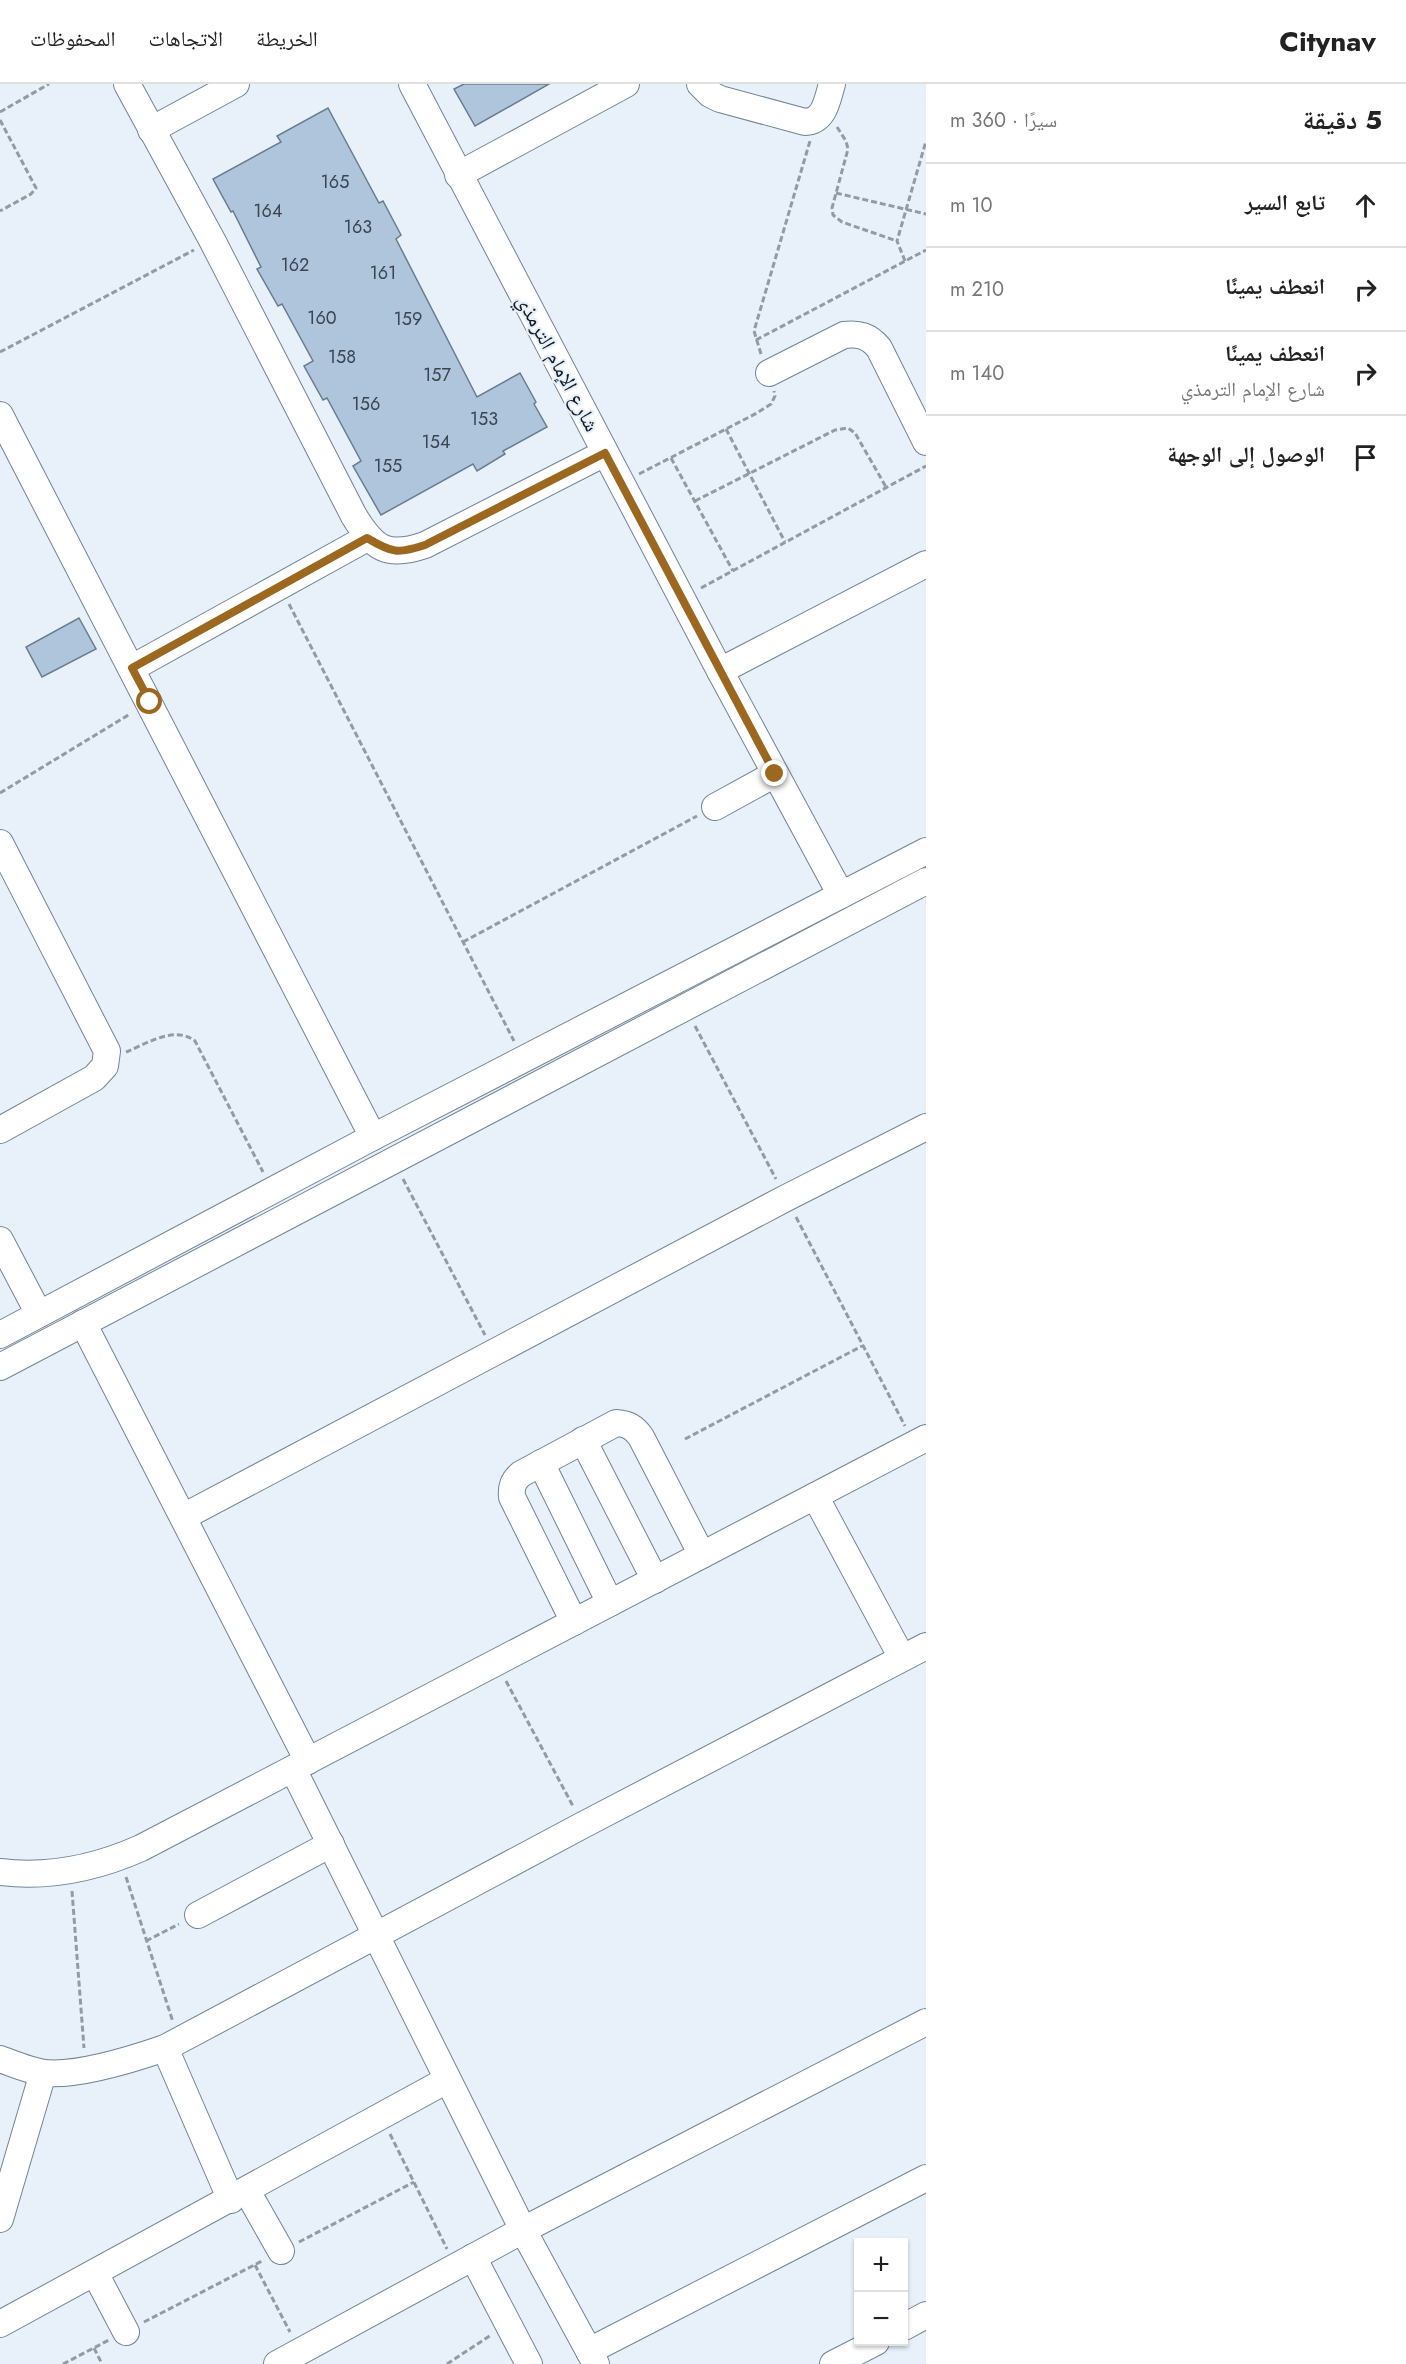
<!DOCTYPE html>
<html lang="ar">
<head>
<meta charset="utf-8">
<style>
	body { margin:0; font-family:Jost,"Noto Naskh Arabic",sans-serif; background:#f2f2f2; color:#222; direction:rtl }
	.controls { position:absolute; right:18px; bottom:18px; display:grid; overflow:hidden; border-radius:0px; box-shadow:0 2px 4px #0004 }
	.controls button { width:54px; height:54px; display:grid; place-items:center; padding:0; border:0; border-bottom:2px solid #e0e0e0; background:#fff; color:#222; font:30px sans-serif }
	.stop { position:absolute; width:18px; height:18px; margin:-14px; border:4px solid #9c671f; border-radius:50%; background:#fff }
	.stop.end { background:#9c671f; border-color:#fff; box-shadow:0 2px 6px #0008 }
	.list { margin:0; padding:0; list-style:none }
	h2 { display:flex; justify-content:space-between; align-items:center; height:78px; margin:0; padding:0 24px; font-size:26px }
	h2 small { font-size:20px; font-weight:400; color:#767676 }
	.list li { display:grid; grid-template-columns:39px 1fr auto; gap:18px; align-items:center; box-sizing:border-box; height:84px; padding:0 24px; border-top:2px solid #e0e0e0 }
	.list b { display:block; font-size:22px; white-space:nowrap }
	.list p { margin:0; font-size:20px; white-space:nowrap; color:#767676 }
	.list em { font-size:20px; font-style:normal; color:#767676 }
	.icon { flex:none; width:33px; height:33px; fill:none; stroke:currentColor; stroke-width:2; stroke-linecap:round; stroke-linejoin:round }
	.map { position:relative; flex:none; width:926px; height:2280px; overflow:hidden; direction:ltr }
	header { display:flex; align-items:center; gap:36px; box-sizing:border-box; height:84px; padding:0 30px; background:#fff; border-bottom:2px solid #e0e0e0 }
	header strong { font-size:28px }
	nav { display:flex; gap:33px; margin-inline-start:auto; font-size:21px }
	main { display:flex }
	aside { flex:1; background:#fff }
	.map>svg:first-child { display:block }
	.building { fill:#afc5db; stroke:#687c91; stroke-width:1.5 }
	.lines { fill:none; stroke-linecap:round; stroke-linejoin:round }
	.minor-casing { stroke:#708499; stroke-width:28 }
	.path { stroke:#929aa3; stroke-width:3; stroke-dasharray:6 3; stroke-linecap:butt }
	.minor { stroke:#fff; stroke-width:26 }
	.route { stroke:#9c671f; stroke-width:8 }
	.labels { text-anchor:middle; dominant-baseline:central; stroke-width:4.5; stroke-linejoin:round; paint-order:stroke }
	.number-label { font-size:18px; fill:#3a4550 }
	.street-label { font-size:21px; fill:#131a22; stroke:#e8f1fa }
</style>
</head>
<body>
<header>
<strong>Citynav</strong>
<nav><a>الخريطة</a><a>الاتجاهات</a><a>المحفوظات</a></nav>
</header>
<main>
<aside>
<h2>5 دقيقة<small>سيرًا · 360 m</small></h2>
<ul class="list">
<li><svg class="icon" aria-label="ahead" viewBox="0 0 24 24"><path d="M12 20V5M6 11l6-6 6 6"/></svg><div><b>تابع السير</b></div><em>10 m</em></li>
<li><svg class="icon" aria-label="right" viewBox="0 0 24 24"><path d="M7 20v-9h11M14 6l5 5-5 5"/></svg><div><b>انعطف يمينًا</b></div><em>210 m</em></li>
<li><svg class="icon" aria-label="right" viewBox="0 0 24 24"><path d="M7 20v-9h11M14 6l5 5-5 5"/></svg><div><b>انعطف يمينًا</b><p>شارع الإمام الترمذي</p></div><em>140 m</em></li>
<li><svg class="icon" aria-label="arrive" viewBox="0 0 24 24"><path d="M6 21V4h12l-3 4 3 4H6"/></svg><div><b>الوصول إلى الوجهة</b></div></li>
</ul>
</aside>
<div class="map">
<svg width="926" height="2280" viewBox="0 0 926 2280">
	<rect width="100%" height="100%" fill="#e8f1fa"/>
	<g class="building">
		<polygon points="464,0 549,0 475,42 454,5"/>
		<polygon points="328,24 379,119 383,117 401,151 396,155 477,313 520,289 536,318 534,320 547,343 503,367 505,370 477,387 473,380 381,431 353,382 361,377 327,314 323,316 304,282 313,277 282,220 278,222 257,185 261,183 233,127 231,128 213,95 281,58 277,52"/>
		<polygon points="79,534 96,565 42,593 26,563"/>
	</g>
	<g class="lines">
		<defs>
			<g id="minor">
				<path d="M127 0 212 156 354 432C374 465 387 474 425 461L605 369"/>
				<polyline points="412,0 720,587 841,811"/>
				<path d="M700 0 710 10 720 15 805 38C825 37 827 16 832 0"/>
				<polyline points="151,46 236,0"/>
				<polyline points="458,91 626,0"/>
				<path d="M769 289 844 251C859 249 869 252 879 264L926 358"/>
				<polyline points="0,331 373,1053"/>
				<polyline points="132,584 367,454"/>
				<polyline points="720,587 926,480"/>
				<polyline points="715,723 775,690"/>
				<polyline points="0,759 107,967 105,982 94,994 0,1046"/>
				<polyline points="0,1156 39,1230"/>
				<polyline points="83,1239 308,1677"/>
				<polyline points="0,1251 373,1053 926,767"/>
				<polyline points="0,1283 926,797"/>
				<polyline points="583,1356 655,1496"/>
				<polyline points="541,1379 610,1519"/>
				<polyline points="815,1412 902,1574"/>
				<polyline points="183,1433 786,1114 926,1043"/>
				<path d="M574 1538 512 1413C511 1403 513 1397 521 1390L616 1339C628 1340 634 1343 641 1353L702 1471"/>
				<polyline points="293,1685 523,2146 596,2280"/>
				<path d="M0 1788C49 1794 96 1784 141 1764L926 1354"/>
				<polyline points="198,1831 331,1760"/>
				<polyline points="165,1964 231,2116"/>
				<path d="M0 1975C14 1980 30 1987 45 1989 78 1992 133 1975 165 1964L583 1741 926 1562"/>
				<polyline points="247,2107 281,2167"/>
				<polyline points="0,2135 43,1989"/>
				<polyline points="473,2173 529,2280"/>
				<polyline points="95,2189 126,2248"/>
				<polyline points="0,2240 447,1996"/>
				<polyline points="904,2243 926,2231"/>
				<polyline points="589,2267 926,2094"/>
				<polyline points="277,2280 523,2146 926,1938"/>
				<polyline points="833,2280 876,2258"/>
			</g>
		</defs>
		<use href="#minor" class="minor-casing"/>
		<g class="path">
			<polyline points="0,28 49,0"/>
			<polyline points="0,36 36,104 31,110 0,127"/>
			<polyline points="837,43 846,57 848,65 832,124 833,131 842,138 897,157"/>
			<polyline points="836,109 926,130"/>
			<polyline points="905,177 897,157 926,57"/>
			<polyline points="756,256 926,166"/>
			<polyline points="0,268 194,166"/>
			<polyline points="761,270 754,247 810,57"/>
			<polyline points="726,345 785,458"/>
			<polyline points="671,374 733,487"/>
			<polyline points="639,390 757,329 771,320 775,312 774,307"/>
			<polyline points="695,417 835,346 848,344 855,349 886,403"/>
			<polyline points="701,504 926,382"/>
			<polyline points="289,520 514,957"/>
			<polyline points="0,709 130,630"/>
			<polyline points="463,858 697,732"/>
			<polyline points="695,942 776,1095"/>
			<path d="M126 968C146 960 175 941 195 957L263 1088"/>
			<polyline points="403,1095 485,1251"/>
			<polyline points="796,1133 905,1342"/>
			<polyline points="685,1355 862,1262"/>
			<polyline points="506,1597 574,1724"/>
			<polyline points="126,1793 173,1938"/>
			<polyline points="72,1807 84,1964"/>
			<polyline points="146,1857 179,1840"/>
			<polyline points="390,2050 447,2165"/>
			<polyline points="299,2158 414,2098"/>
			<polyline points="255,2181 290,2248"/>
			<polyline points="144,2238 264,2176"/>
			<polyline points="94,2264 102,2280"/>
			<polyline points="63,2280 109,2256"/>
			<polyline points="447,2280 491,2251"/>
		</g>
		<use href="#minor" class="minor"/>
	</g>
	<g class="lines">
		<path class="route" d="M150 618 132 584 367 454C392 469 398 470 425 461L605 369 775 690"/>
	</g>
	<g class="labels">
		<g class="number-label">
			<text x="335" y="98">165</text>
			<text x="268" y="127">164</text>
			<text x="358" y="143">163</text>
			<text x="295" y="181">162</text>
			<text x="383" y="189">161</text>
			<text x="322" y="234">160</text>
			<text x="408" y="235">159</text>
			<text x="342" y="273">158</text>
			<text x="437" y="291">157</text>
			<text x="366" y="320">156</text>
			<text x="484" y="335">153</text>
			<text x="436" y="358">154</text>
			<text x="388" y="382">155</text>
		</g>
		<g class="street-label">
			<text transform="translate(558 279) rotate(62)">شارع الإمام الترمذي</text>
		</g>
	</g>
</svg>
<div class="controls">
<button>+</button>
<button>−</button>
</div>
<div class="stop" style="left:150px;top:618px"></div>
<div class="stop end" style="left:775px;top:690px"></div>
</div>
</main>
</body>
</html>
